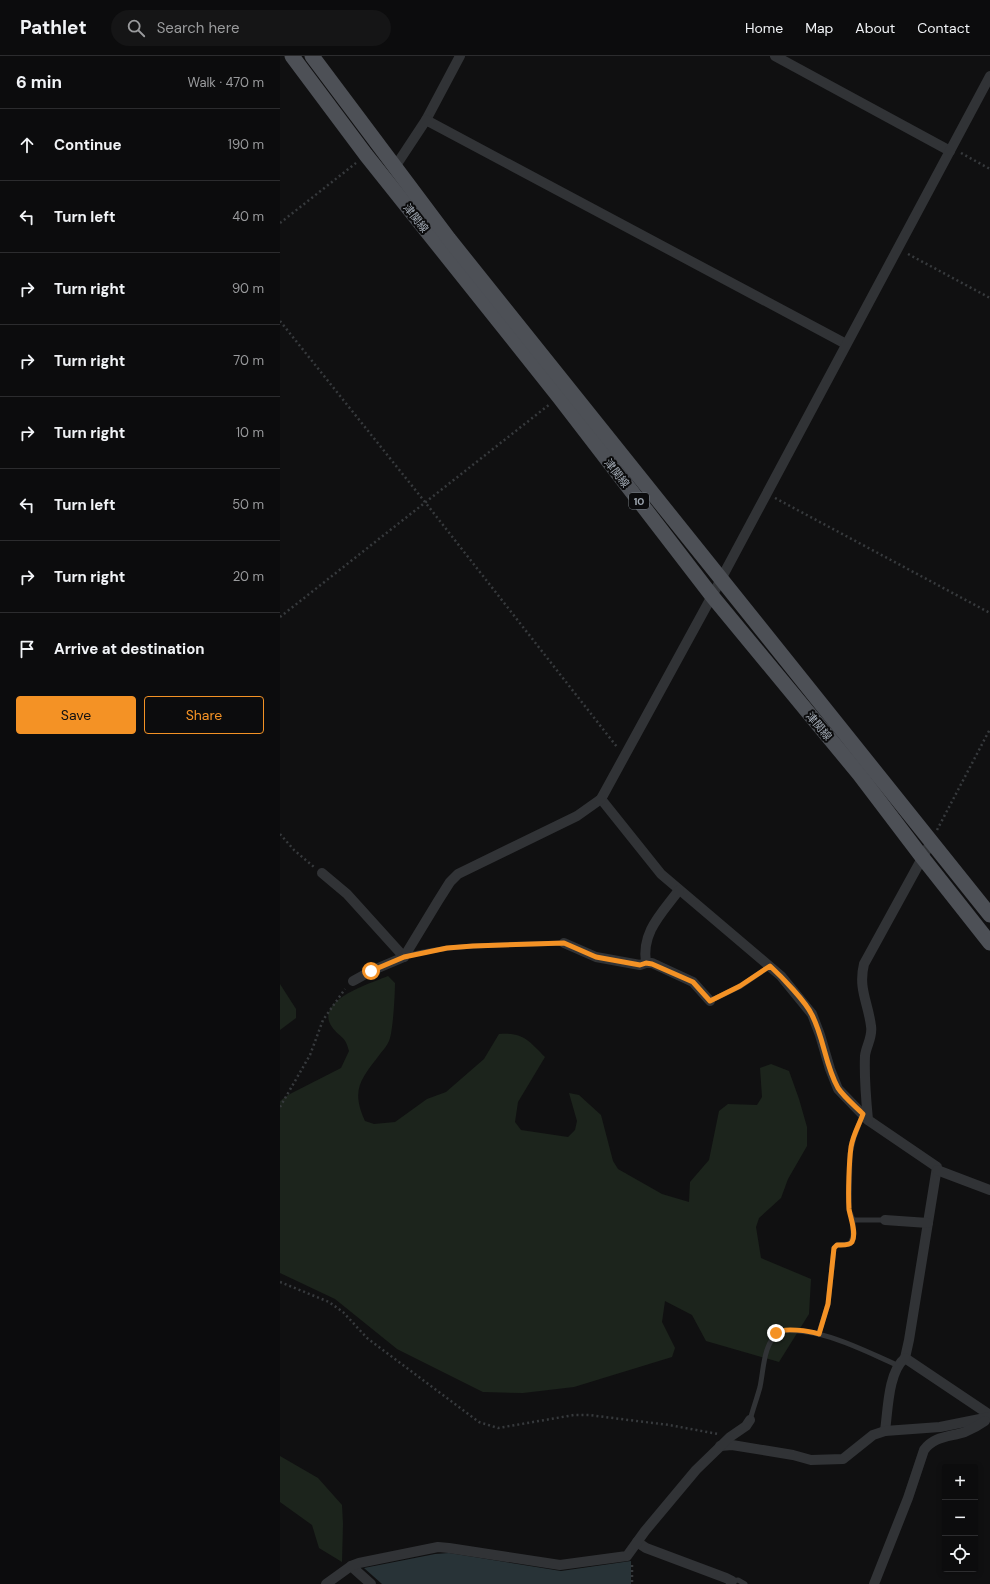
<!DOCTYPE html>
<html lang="en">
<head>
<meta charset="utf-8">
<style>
	body { margin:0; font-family:"DM Sans","Noto Sans JP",sans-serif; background:#151516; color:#f1f3f6 }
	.controls { position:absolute; right:12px; bottom:12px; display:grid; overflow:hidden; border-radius:4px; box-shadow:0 2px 6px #0003 }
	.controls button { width:36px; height:36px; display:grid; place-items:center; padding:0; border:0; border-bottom:1px solid #2c2c2e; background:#0c0c0d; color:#f1f3f6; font:20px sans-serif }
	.stop { position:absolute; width:12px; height:12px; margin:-9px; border:3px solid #f49225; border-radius:50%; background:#fff }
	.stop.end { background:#f49225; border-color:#fff; box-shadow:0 1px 4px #0008 }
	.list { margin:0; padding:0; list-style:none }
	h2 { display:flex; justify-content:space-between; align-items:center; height:52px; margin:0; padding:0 16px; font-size:17px }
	h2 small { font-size:13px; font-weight:400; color:#9a9b9d }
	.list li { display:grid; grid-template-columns:26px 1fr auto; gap:12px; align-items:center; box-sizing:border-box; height:72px; padding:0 16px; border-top:1px solid #2c2c2e }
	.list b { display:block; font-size:15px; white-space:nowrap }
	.list em { font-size:13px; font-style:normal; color:#9a9b9d }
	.actions { display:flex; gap:8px; padding:12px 16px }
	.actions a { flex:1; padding:9px 0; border:1px solid #f49225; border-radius:4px; text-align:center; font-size:14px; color:#f49225 }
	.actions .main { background:#f49225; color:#111 }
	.icon { flex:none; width:22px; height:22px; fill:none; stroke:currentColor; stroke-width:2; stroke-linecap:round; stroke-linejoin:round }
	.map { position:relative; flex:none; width:710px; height:1528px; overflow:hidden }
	header { display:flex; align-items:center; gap:24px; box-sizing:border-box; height:56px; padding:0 20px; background:#0c0c0d; border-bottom:1px solid #2c2c2e }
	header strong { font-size:19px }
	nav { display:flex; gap:22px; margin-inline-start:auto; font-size:14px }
	.search { width:280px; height:36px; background:#151516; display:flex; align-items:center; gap:10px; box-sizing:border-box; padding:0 14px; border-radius:22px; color:#9a9b9d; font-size:15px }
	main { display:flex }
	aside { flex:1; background:#0c0c0d }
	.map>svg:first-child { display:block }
	.green { fill:#1c241c }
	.water { fill:#283337 }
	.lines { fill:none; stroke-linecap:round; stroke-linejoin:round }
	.path { stroke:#373a3d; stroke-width:2.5; stroke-dasharray:2 3; stroke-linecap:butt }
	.lane { stroke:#313336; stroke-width:5 }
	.street { stroke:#313336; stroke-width:10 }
	.primary { stroke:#4d5056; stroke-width:15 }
	.route { stroke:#f49225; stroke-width:5 }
	.labels { text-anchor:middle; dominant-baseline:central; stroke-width:4; stroke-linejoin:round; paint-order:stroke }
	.shield { fill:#0b0b0c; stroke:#747a81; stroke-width:1 }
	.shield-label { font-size:10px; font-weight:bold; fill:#a1a9b3 }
	.street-label { font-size:11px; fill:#a1a9b3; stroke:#0b0b0c }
</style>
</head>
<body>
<header>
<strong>Pathlet</strong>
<div class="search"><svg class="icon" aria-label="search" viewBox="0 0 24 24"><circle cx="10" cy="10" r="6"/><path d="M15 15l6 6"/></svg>Search here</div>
<nav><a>Home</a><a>Map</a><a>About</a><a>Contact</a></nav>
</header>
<main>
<aside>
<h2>6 min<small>Walk · 470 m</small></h2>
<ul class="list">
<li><svg class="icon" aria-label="ahead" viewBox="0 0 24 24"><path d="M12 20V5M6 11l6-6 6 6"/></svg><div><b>Continue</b></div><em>190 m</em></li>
<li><svg class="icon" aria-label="left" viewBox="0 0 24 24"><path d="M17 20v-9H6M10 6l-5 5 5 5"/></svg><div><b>Turn left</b></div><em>40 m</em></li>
<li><svg class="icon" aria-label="right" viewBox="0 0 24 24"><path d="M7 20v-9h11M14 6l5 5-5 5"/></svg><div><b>Turn right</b></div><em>90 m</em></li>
<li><svg class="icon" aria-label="right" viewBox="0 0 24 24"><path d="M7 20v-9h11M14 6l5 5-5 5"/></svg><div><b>Turn right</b></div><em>70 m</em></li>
<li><svg class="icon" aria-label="right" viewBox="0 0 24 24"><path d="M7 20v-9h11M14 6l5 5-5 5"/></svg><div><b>Turn right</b></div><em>10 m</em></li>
<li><svg class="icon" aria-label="left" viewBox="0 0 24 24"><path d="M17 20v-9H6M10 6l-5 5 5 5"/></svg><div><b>Turn left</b></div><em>50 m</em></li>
<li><svg class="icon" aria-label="right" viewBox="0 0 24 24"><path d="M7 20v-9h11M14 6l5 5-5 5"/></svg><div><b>Turn right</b></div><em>20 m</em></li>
<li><svg class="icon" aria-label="arrive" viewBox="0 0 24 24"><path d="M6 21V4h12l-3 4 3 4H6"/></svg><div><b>Arrive at destination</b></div></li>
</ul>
<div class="actions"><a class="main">Save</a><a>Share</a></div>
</aside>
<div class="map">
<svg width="710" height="1528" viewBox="0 0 710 1528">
	<rect width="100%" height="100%" fill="#101011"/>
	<g class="green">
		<path d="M108 920 115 927C115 937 113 977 109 985 107 990 103 994 100 998 82 1022 70 1033 85 1065L94 1068 115 1066 147 1043 166 1036 204 1003 219 978C243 976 249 985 265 1001L238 1046 235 1066 241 1074 288 1081 295 1074 297 1065 289 1037 299 1039 321 1059 333 1105 338 1113 382 1138 409 1146 410 1126 429 1104 439 1055 448 1048 477 1049 482 1041 480 1012 491 1008 509 1015 519 1043 527 1071V1090L508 1123 501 1142 479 1162 476 1171 481 1202 531 1223 529 1258 499 1306 426 1285 412 1259 385 1245 382 1266 395 1292 392 1301 294 1331 243 1337 203 1336 117 1293 55 1243 0 1217V1045L8 1039 61 1012 69 995C65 979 60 982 52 971 33 944 92 927 108 920Z"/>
		<polygon points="0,928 16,953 16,962 0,974"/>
		<polygon points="0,1400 38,1422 62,1449 63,1468 62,1506 39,1492 32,1469 0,1446"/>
	</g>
	<polygon class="water" points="169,1497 281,1515 351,1505 351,1528 102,1528 84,1512 155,1498"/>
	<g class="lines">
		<g class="path">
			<polyline points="681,97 710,113"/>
			<polyline points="0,167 76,107"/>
			<polyline points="628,198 710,242"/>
			<polyline points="0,265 145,446 337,691"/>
			<polyline points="495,442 710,557"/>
			<polyline points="0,561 270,348"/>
			<polyline points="657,774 710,673"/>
			<polyline points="0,778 14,794 34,811"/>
			<polyline points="0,1051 30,999 43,964 65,933"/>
			<polyline points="0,1226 49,1246 63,1256 87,1282 199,1366 218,1372 294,1359 309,1359 389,1369 438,1378"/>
			<polyline points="352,1509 352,1528"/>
		</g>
		<g class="lane">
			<path d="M125 900C176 887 231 889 284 887"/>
			<polyline points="430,945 461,930 490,910"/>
			<polyline points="573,1164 605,1164"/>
			<polyline points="539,1277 548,1248 554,1192 557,1189 570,1188 573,1181 573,1164 569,1154 570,1098 574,1081 583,1058"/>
			<path d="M470 1364C473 1353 477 1342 480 1331 484 1312 483 1289 499 1275 541 1271 580 1293 617 1309"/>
			<polyline points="452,1525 458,1524 465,1528"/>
		</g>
		<g class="street">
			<polyline points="495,0 670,95"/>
			<polyline points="146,64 180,0"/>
			<polyline points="115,111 146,64 566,288"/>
			<polyline points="321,743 381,818 501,920 532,958 540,979 550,1013 558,1033 588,1064 657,1111 629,1284 625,1302 710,1359"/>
			<polyline points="42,817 67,838 124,901"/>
			<polyline points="284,887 316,901 360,909 366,907 372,907 413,926 430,945"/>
			<path d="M366 907C361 876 382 857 399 834"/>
			<polyline points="73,925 91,915 124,901 158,845 170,826 178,818 297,760 321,743 432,540 710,20"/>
			<path d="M588 1064C586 1043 584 1021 585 1000 586 990 593 981 591 970 588 946 578 933 584 908L651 786"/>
			<polyline points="657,1114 710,1134"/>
			<polyline points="605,1164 648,1167"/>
			<path d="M605 1375C608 1354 608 1316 625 1302"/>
			<polyline points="440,1390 452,1389 513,1399 531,1404 563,1403 593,1379 605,1375 660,1371 710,1361"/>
			<polyline points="357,1486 366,1492 446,1522 452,1525 451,1528"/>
			<polyline points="71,1510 91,1528"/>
			<polyline points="46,1528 71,1510 79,1507 158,1491 169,1492 280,1509 347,1500 365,1475 416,1414 450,1381 466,1370 470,1364"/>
			<path d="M594 1528 628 1442 644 1394C654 1380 670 1381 685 1376 692 1373 698 1370 705 1365"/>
		</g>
		<g class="primary">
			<polyline points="12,0 86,99 279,341 432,540 579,718 642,801 710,887"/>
			<polyline points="32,0 169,183 710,859"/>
		</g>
	</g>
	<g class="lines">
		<path class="route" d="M91 915 124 901 167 892 193 890 284 887 316 901 360 909 366 907 372 908 413 926 430 945 460 930 490 910C502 921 526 946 532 959 544 982 545 1009 558 1032 564 1041 575 1050 583 1058 579 1069 573 1079 571 1091 569 1106 568 1137 569 1153 570 1161 577 1177 572 1186 569 1190 561 1189 557 1189L554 1192 548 1248 539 1278C530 1275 503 1271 496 1277"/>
	</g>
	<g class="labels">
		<rect class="shield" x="349" y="437" width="20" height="16" rx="3"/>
		<g class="shield-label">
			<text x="359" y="445">10</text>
		</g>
		<g class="street-label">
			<text transform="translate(136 162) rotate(52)">津関線</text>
			<text transform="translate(337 417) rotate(52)">津関線</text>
			<text transform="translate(539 670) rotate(50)">津関線</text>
		</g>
	</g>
</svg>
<div class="controls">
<button>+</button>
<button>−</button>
<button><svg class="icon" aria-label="locate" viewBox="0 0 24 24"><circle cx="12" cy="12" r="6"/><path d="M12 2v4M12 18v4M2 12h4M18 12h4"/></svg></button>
</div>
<div class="stop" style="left:91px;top:915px"></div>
<div class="stop end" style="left:496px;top:1277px"></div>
</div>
</main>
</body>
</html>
